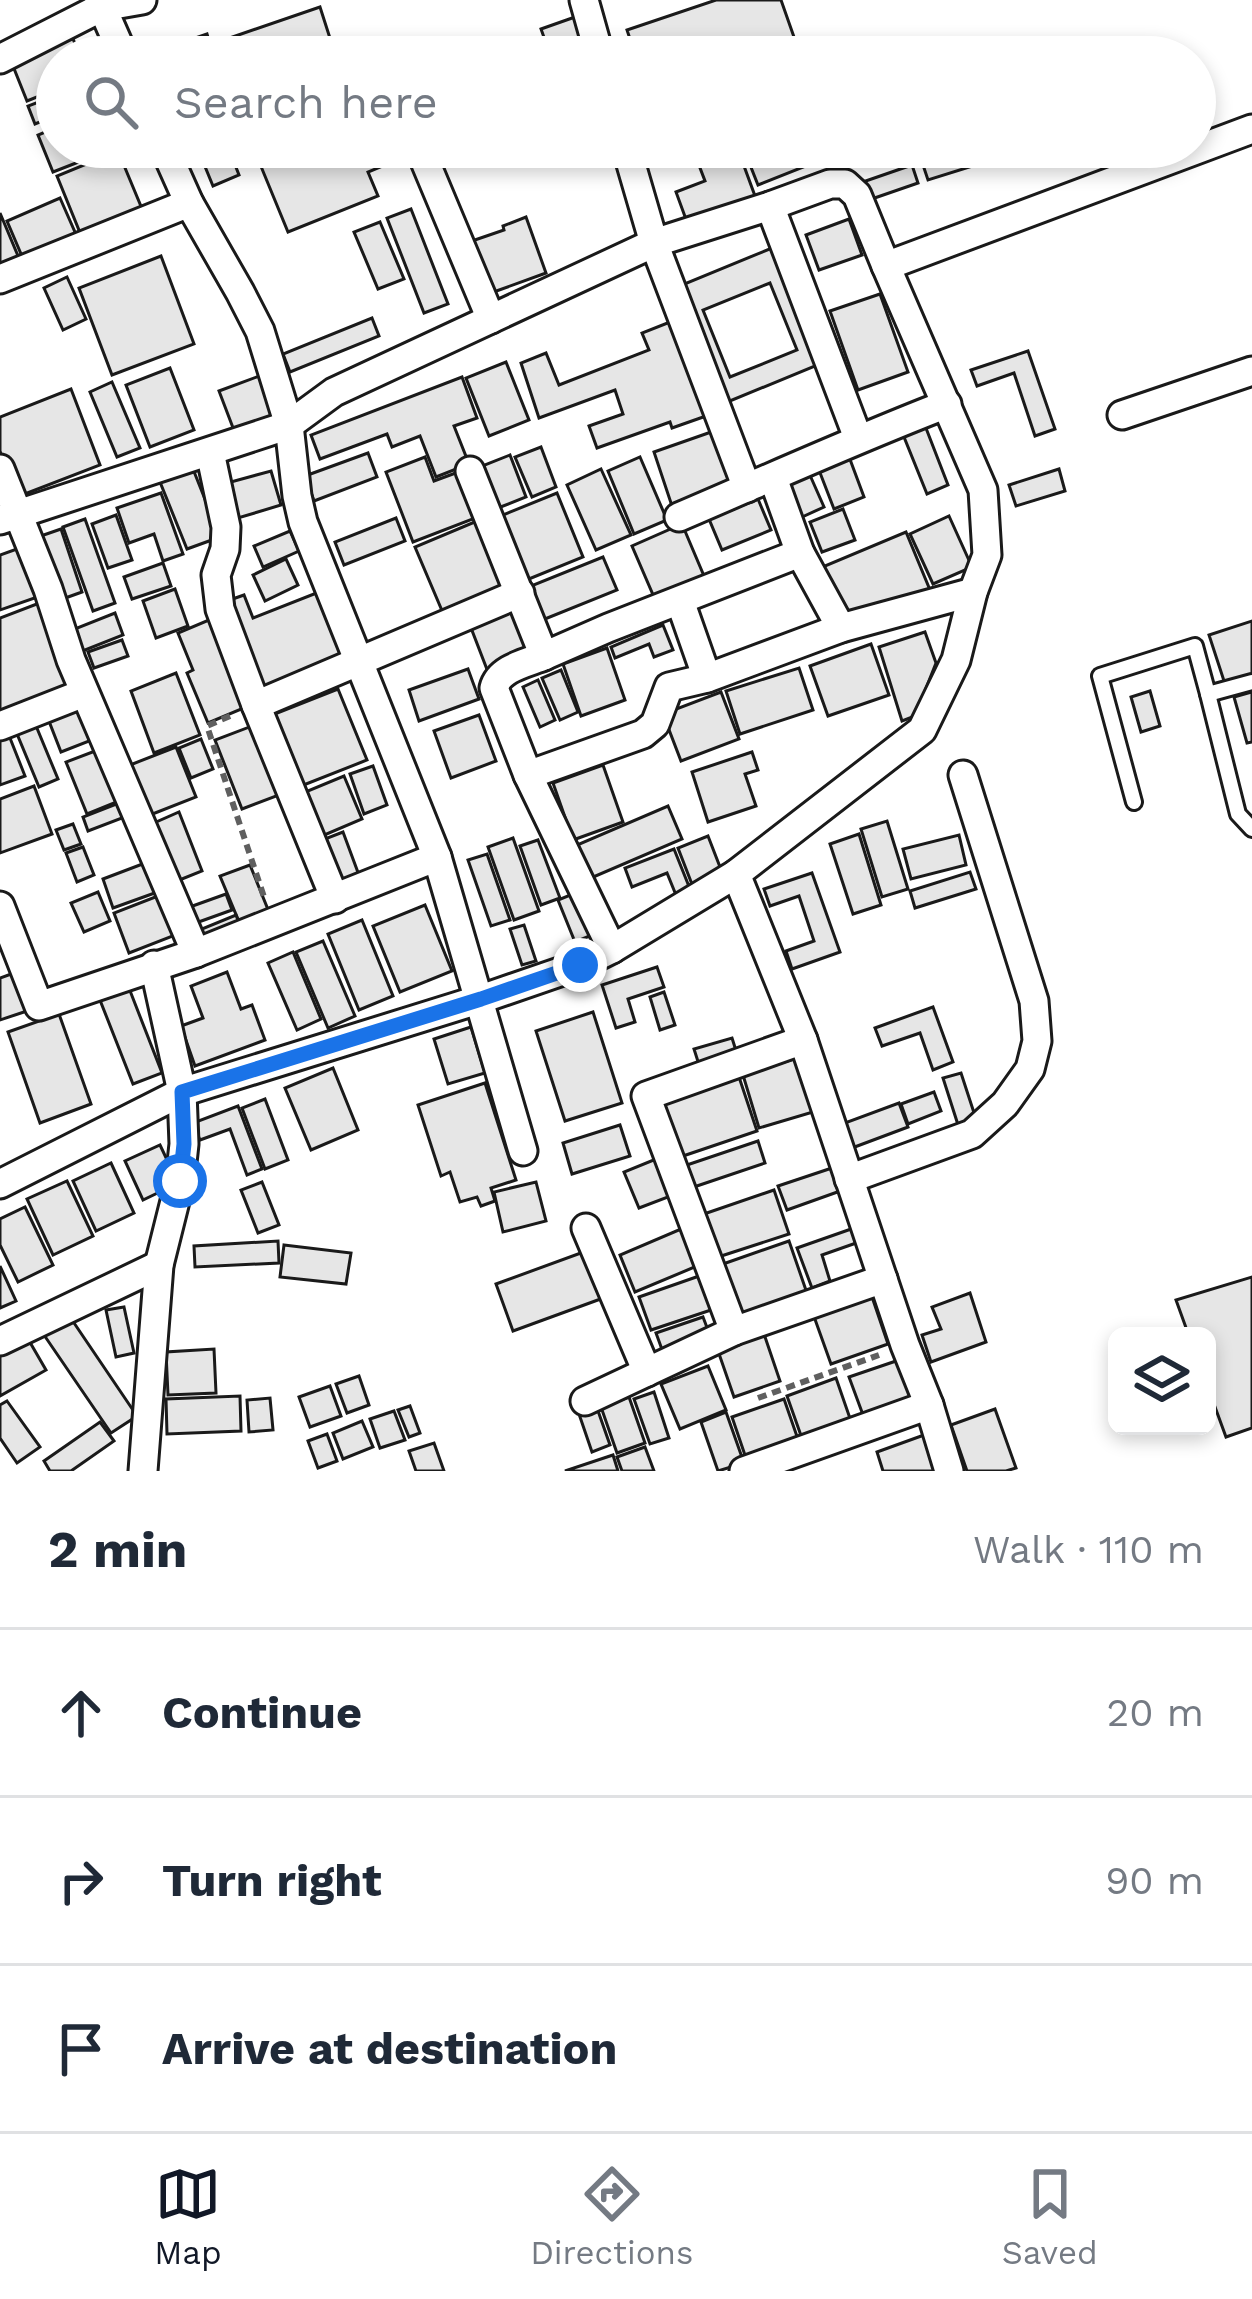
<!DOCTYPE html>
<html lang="en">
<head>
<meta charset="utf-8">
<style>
	body { margin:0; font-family:"Work Sans",sans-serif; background:#f6f6f7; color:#1f2937 }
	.controls { position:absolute; right:36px; bottom:36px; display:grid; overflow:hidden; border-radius:18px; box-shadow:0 6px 18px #0003 }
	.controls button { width:108px; height:108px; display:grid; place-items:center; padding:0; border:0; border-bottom:3px solid #e0e1e3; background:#fff; color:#1f2937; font:60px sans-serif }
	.stop { position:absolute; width:36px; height:36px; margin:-27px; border:9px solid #1a73e8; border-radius:50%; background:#fff }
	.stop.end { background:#1a73e8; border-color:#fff; box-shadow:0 3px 12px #0008 }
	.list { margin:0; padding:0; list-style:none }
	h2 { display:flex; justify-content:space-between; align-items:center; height:156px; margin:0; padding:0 48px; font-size:51px }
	h2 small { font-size:39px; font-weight:400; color:#747a83 }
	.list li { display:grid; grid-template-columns:78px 1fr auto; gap:36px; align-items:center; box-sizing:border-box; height:168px; padding:0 48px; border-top:3px solid #e0e1e3 }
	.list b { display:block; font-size:45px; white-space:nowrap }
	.list em { font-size:39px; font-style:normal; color:#747a83 }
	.icon { flex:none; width:66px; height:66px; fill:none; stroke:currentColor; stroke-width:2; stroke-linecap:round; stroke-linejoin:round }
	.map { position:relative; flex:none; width:1252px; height:1471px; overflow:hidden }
	.search { position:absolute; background:#fff; box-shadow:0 6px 18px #0003; left:36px; right:36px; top:36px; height:132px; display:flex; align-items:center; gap:30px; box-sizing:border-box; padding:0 42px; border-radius:66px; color:#747a83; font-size:45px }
	.sheet { height:660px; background:#fff }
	nav { display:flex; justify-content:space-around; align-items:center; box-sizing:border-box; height:168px; border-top:3px solid #e0e1e3; background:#fff; font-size:33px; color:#747a83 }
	nav a { display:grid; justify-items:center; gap:6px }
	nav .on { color:#111827 }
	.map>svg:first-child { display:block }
	.building { fill:#e6e6e6; stroke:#1a1a1a; stroke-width:3; fill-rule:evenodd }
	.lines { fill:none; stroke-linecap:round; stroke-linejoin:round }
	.service-casing { stroke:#1a1a1a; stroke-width:20 }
	.minor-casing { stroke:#1a1a1a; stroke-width:33 }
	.path { stroke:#5f5f5f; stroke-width:6; stroke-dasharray:9 6; stroke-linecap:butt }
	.service { stroke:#fff; stroke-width:14 }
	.minor { stroke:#fff; stroke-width:27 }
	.route { stroke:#1a73e8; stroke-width:15 }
</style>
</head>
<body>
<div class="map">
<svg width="1252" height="1471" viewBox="0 0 1252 1471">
	<rect width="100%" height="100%" fill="#fff"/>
	<g class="building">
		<polygon points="716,0 781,0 801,57 636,57 627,30"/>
		<polygon points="320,7 336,57 223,57 218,42"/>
		<polygon points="575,17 586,49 564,57 551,57 541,29"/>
		<polygon points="207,34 214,57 157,57 155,52"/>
		<polygon points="72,36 80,57 57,57 57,89 27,101 11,61"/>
		<polygon points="510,43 515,57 470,57"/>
		<polygon points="57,95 57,115 35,124 28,106"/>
		<polygon points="57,127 57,147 117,147 53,172 38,135"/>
		<polygon points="197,147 228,147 239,175 213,186"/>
		<polygon points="253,147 384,147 390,163 368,172 378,196 288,232"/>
		<polygon points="692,147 737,147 755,196 687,222 676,192 705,181"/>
		<polygon points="743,147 804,147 811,164 758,185"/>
		<polygon points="957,147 991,147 995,159 928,180 921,159"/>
		<polygon points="118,151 145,216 83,240 57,176"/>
		<polygon points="912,165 918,183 863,202 857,184"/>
		<polygon points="60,198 78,239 24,261 7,221"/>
		<polygon points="411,209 448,304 424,313 387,218"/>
		<polygon points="0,213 21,263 0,265"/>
		<polygon points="526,217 546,273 488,294 469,242 504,230 503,226"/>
		<polygon points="849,219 862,255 819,270 806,235"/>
		<polygon points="380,222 404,279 378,289 354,232"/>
		<path d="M772 248 820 364 725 403 677 287ZM770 283 797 350 730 377 703 310Z"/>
		<polygon points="161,256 194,344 112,375 79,288"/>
		<polygon points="67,277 86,319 63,330 44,288"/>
		<polygon points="880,294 908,372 858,390 830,311"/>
		<polygon points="372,318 379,336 290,372 283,354"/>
		<polygon points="670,322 706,416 672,428 670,422 597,448 589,426 623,414 615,390 539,418 521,363 546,353 559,385 649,350 642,333"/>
		<polygon points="1028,351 1055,429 1035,436 1014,373 977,386 971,370"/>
		<polygon points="506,362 529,420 489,436 466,378"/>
		<polygon points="170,368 194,430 150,447 126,385"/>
		<polygon points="262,375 278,417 235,433 219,391"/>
		<polygon points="462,377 477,418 454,426 469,464 436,477 420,436 392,447 387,434 320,459 311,435"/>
		<polygon points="112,382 140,448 117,457 90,392"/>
		<polygon points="71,389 100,465 17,497 0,451 0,417"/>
		<polygon points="924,423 948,485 927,494 902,432"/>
		<polygon points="714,431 735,490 674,512 654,452"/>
		<polygon points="541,447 556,487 532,497 515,457"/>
		<polygon points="368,453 377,477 314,501 305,476"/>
		<polygon points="848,454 864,497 834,509 817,465"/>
		<polygon points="510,455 526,497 498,508 482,466"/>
		<polygon points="425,457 434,481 461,471 478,517 413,542 386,472"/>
		<polygon points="640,457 667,520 634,534 608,471"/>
		<polygon points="191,464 220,537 187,549 158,477"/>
		<polygon points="601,469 631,535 596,550 567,485"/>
		<polygon points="1059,469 1065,491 1016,506 1009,485"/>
		<polygon points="271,471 281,505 238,518 227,483"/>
		<polygon points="809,473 824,507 802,517 788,482"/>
		<polygon points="161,493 183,554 163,561 154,534 129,543 117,508"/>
		<polygon points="557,493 583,557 524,581 498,517"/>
		<polygon points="758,499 771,530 722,550 709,519"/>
		<polygon points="843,509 855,540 822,552 810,522"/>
		<polygon points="116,515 132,560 108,568 92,524"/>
		<polygon points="949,516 972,567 933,584 910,534"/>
		<polygon points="396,518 405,541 344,565 335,542"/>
		<polygon points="85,519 115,603 93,611 63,527"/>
		<polygon points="477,521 508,594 446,620 415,547"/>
		<polygon points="682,524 704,576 654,597 632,546"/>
		<polygon points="61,529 82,592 57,601 35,538"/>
		<polygon points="290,531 299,551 263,567 254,546"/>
		<polygon points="906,532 930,590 845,626 820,568"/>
		<polygon points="28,545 46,594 0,610 0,555"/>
		<polygon points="603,557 617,590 535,623 521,590"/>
		<polygon points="286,559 298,585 265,601 253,575"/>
		<polygon points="163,563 171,586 132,599 124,577"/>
		<polygon points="175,589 188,626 156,638 143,601"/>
		<polygon points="319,592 344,658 260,689 227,601 244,595 253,618"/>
		<polygon points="42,602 74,690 0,718 0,618"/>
		<polygon points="514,602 534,654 488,672 468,620"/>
		<polygon points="115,613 123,635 75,654 67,632"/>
		<polygon points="216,617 251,705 208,723 187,673 193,670 178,633"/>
		<polygon points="1252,621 1252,676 1225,684 1209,635"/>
		<polygon points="663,625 673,650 654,657 649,644 615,658 611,647"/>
		<polygon points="925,632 936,663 915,716 902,721 879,647"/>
		<polygon points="122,640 128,656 94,668 88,652"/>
		<polygon points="871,644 889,695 828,716 810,666"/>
		<polygon points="607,648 625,700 581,716 563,664"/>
		<polygon points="799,668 813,710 740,734 726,691"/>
		<polygon points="468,669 479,699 419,721 409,690"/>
		<polygon points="561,670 578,712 560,720 542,678"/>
		<polygon points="176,673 200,735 154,753 131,691"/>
		<polygon points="538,680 555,720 540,727 523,687"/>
		<polygon points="338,689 367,760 296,788 267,717"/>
		<polygon points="1150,691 1160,726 1141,732 1131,697"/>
		<polygon points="721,692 739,739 681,761 663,714"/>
		<polygon points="1252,692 1252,742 1247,743 1234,697"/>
		<polygon points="83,702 97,738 61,752 47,716"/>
		<polygon points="479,715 496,761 451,778 434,731"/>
		<polygon points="34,721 58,779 39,787 15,729"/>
		<polygon points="260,723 287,792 242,809 215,740"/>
		<polygon points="8,733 25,776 0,785 0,736"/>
		<polygon points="201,739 213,769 191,778 179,748"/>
		<polygon points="176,747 196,797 150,815 130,765"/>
		<polygon points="103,748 124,799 87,814 66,762"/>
		<polygon points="752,752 758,770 745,774 756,806 708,822 692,772"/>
		<polygon points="603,765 623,822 573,840 553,783"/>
		<polygon points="373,766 387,805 364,814 350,774"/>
		<polygon points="344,776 362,819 315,839 298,795"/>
		<polygon points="34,786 52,834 0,853 0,799"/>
		<polygon points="124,801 130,815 88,831 83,817"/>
		<polygon points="668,806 682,839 591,878 577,845"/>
		<polygon points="179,812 202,871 177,881 154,823"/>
		<polygon points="887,821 908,889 882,897 861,829"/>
		<polygon points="73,824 81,844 64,850 56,830"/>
		<polygon points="343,832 363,886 338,896 317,842"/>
		<polygon points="859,834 881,905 853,914 830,844"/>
		<polygon points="959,835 966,865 911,879 903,849"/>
		<polygon points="708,836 725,880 695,892 678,848"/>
		<polygon points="513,838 539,911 514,920 488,847"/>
		<polygon points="538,840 560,898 541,905 520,846"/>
		<polygon points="83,847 94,875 77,882 66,853"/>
		<polygon points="674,849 690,889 676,895 667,873 632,887 625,868"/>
		<polygon points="487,854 510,920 491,926 468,860"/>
		<polygon points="153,860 163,890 113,908 103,879"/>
		<polygon points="250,865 269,912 240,924 220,876"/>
		<polygon points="970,872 976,889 915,908 910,891"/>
		<polygon points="812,873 840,952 792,969 786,951 814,941 799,896 770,906 764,889"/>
		<polygon points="580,891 597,933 575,942 558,900"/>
		<polygon points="98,892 110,921 84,932 71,903"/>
		<polygon points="163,894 178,934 129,953 114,913"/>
		<polygon points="226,894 232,910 193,924 187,908"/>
		<polygon points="425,905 452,971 400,992 373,926"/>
		<polygon points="236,915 243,934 199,951 192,933"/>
		<polygon points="362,920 393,996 359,1010 328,934"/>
		<polygon points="524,925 536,961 522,965 510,929"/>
		<polygon points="323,941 355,1016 328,1028 296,952"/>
		<polygon points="293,952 321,1019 297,1030 268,963"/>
		<polygon points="657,967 664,987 628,999 635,1022 616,1028 602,985"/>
		<polygon points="227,972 241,1009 252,1005 265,1040 195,1066 181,1026 203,1018 191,986"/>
		<polygon points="14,973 27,1011 0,1020 0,978"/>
		<polygon points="127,983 162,1073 133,1084 98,995"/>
		<polygon points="664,992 675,1025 660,1030 650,997"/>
		<polygon points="933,1007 953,1062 933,1070 920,1033 882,1046 875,1028"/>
		<polygon points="593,1012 622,1103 565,1121 536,1031"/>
		<polygon points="59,1014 91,1104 40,1123 8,1032"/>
		<polygon points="471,1027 485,1073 448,1084 434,1039"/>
		<polygon points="732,1038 739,1060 701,1071 694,1049"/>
		<polygon points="797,1058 813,1112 759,1128 743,1075"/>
		<polygon points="333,1068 358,1130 311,1150 285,1088"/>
		<polygon points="961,1073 978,1125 960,1131 943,1078"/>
		<polygon points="738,1074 757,1131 683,1156 663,1100"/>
		<polygon points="485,1083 516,1180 491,1188 495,1201 481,1206 477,1197 460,1202 450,1172 441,1176 418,1105"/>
		<polygon points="934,1092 941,1111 908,1124 901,1104"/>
		<polygon points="265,1099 288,1160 265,1169 242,1108"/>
		<polygon points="899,1103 908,1127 852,1148 842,1124"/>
		<polygon points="238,1106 262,1169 247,1175 230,1129 200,1140 193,1123"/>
		<polygon points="620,1125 630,1156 572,1174 563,1143"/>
		<polygon points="758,1141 765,1163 685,1190 678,1168"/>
		<polygon points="160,1145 178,1183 143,1200 125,1161"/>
		<polygon points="661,1157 676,1194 639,1208 624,1172"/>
		<polygon points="111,1163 134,1213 96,1231 73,1181"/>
		<polygon points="835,1167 843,1190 787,1210 778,1186"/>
		<polygon points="67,1181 93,1236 53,1255 27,1199"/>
		<polygon points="262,1182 279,1225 258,1233 241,1190"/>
		<polygon points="536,1182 546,1221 503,1232 494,1192"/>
		<polygon points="774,1190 789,1234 715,1258 701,1215"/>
		<polygon points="25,1207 53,1265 18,1282 0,1245 0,1219"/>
		<polygon points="854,1228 859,1242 822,1255 830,1281 812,1288 797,1248"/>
		<polygon points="681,1229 697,1266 635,1292 620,1255"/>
		<polygon points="278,1241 279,1263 195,1267 194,1246"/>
		<polygon points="789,1241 808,1296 742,1319 723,1264"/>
		<polygon points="284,1245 351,1253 346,1284 280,1277"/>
		<polygon points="589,1250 606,1297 513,1331 496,1284"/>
		<polygon points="0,1266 16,1301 0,1308"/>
		<polygon points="702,1275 714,1309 651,1330 639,1297"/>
		<polygon points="1252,1277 1252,1428 1226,1437 1207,1385 1207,1336 1189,1336 1176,1300"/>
		<polygon points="870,1291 888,1344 831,1364 812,1311"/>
		<polygon points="970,1293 986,1342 931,1362 922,1335 941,1329 932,1307"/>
		<polygon points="124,1307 134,1353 116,1357 106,1310"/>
		<polygon points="70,1317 137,1416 111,1433 44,1335"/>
		<polygon points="703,1317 711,1338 664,1355 656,1333"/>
		<polygon points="763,1331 780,1381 734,1397 717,1348"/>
		<polygon points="24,1332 46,1370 0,1396 0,1346"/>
		<polygon points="214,1349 216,1393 168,1395 166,1352"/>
		<polygon points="899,1360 916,1405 866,1423 849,1377"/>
		<polygon points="708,1366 726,1410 680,1429 661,1384"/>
		<polygon points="359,1376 369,1405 347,1413 336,1384"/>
		<polygon points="836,1378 853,1427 804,1444 787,1396"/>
		<polygon points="330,1386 341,1416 310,1427 299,1397"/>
		<polygon points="654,1392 669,1438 650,1444 634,1399"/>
		<polygon points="240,1396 241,1431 167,1434 166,1399"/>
		<polygon points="629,1397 645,1443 617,1453 601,1407"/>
		<polygon points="270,1398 273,1430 249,1432 247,1400"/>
		<polygon points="784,1399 800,1445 748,1464 732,1417"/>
		<polygon points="7,1401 40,1447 17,1463 0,1438 0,1405"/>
		<polygon points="410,1406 420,1433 409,1437 398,1410"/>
		<polygon points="597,1408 610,1445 592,1452 579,1414"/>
		<polygon points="995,1409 1016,1468 1006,1471 967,1471 951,1425"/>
		<polygon points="394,1411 405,1440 380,1448 370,1419"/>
		<polygon points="726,1412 744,1463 718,1471 701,1422"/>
		<polygon points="362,1421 373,1447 343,1459 333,1433"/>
		<polygon points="100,1422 114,1441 71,1471 50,1471 44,1461"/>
		<polygon points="327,1434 337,1461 318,1468 308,1441"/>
		<polygon points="924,1435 936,1471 883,1471 877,1452"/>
		<polygon points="434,1443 444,1471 416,1471 409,1451"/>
		<polygon points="645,1447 654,1471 622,1471 617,1457"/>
		<polygon points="613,1455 618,1471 565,1471"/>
	</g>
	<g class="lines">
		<defs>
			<g id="service">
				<polyline points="1208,694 1238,814 1252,829"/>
				<polyline points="1134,802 1100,676 1195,646 1208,694 1252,682"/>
			</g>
			<g id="minor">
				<polyline points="99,0 124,57"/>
				<polyline points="584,0 600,57"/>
				<polyline points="0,59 102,7 142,0"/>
				<polyline points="164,147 189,203 240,292 260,331 289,425 297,496 303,522 437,857 523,1151"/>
				<polyline points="419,147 491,319"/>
				<polyline points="626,147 654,243 747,488"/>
				<polyline points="770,206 858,438"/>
				<polyline points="0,279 189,203"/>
				<polyline points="1122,415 1252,371"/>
				<polyline points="210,452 226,527 225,549 216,575 220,609 256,705 335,899"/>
				<polyline points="0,469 48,589 71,660 196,953"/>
				<polyline points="470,471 544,656 608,628 800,553"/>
				<polyline points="773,478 800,553 841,628"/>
				<path d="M679 517C768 479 856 439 947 404"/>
				<polyline points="0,520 289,425 334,392 654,243 770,206 830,184 845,184 857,195 886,266 1252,129"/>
				<polyline points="680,601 707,678"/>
				<polyline points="256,705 520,593"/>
				<polyline points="0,726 84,693"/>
				<path d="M528 775 494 688C499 668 527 663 544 656"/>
				<polyline points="736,874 803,1040 905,1345 929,1405 949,1471"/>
				<polyline points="0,906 39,1006 196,953 437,857"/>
				<polyline points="612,949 528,775 643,734 655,724 669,687 707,678 841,628 973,592"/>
				<polyline points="803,1040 646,1096 734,1331 883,1279"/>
				<polyline points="849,1179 972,1134 1005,1104 1030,1069 1037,1041 1034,1001 963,775"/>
				<polyline points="0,1184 182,1092 481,999 580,965 612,949 736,874 922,730 956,660 973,592 987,555 983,490 886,266"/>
				<polyline points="586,1228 647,1372"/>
				<polyline points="0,1341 159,1265"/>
				<polyline points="585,1401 734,1331"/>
				<polyline points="143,1471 159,1265 180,1181 184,1144 182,1092 154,965"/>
				<polyline points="744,1471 929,1405"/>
			</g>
		</defs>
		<use href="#service" class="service-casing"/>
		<use href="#minor" class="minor-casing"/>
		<g class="path">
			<polyline points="230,716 207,726 265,900"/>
			<polyline points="758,1398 879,1355"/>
		</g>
		<use href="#service" class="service"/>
		<use href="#minor" class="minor"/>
	</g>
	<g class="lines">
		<polyline class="route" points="180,1181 184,1144 182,1092 481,999 580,965"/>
	</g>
</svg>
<div class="controls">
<button><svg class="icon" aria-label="layers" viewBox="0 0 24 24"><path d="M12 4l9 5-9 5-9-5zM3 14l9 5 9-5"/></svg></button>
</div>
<div class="stop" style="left:180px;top:1181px"></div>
<div class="stop end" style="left:580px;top:965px"></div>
<div class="search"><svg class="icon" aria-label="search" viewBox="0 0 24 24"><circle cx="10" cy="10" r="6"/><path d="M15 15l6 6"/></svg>Search here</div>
</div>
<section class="sheet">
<h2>2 min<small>Walk · 110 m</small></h2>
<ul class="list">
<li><svg class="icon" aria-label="ahead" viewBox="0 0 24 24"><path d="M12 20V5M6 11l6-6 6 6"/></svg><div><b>Continue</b></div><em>20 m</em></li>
<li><svg class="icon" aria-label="right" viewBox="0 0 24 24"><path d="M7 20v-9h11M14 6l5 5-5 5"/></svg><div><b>Turn right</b></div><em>90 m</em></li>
<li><svg class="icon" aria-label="arrive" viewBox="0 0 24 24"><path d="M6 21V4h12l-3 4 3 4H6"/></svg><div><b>Arrive at destination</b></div></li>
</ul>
</section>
<nav>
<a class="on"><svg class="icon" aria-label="map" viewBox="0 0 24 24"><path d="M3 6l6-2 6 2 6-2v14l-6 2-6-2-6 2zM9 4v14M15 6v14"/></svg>Map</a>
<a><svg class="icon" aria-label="directions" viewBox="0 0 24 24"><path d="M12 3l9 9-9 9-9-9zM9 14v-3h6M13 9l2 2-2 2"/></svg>Directions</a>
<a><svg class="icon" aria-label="saved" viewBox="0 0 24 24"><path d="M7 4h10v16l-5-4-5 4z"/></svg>Saved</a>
</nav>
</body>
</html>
